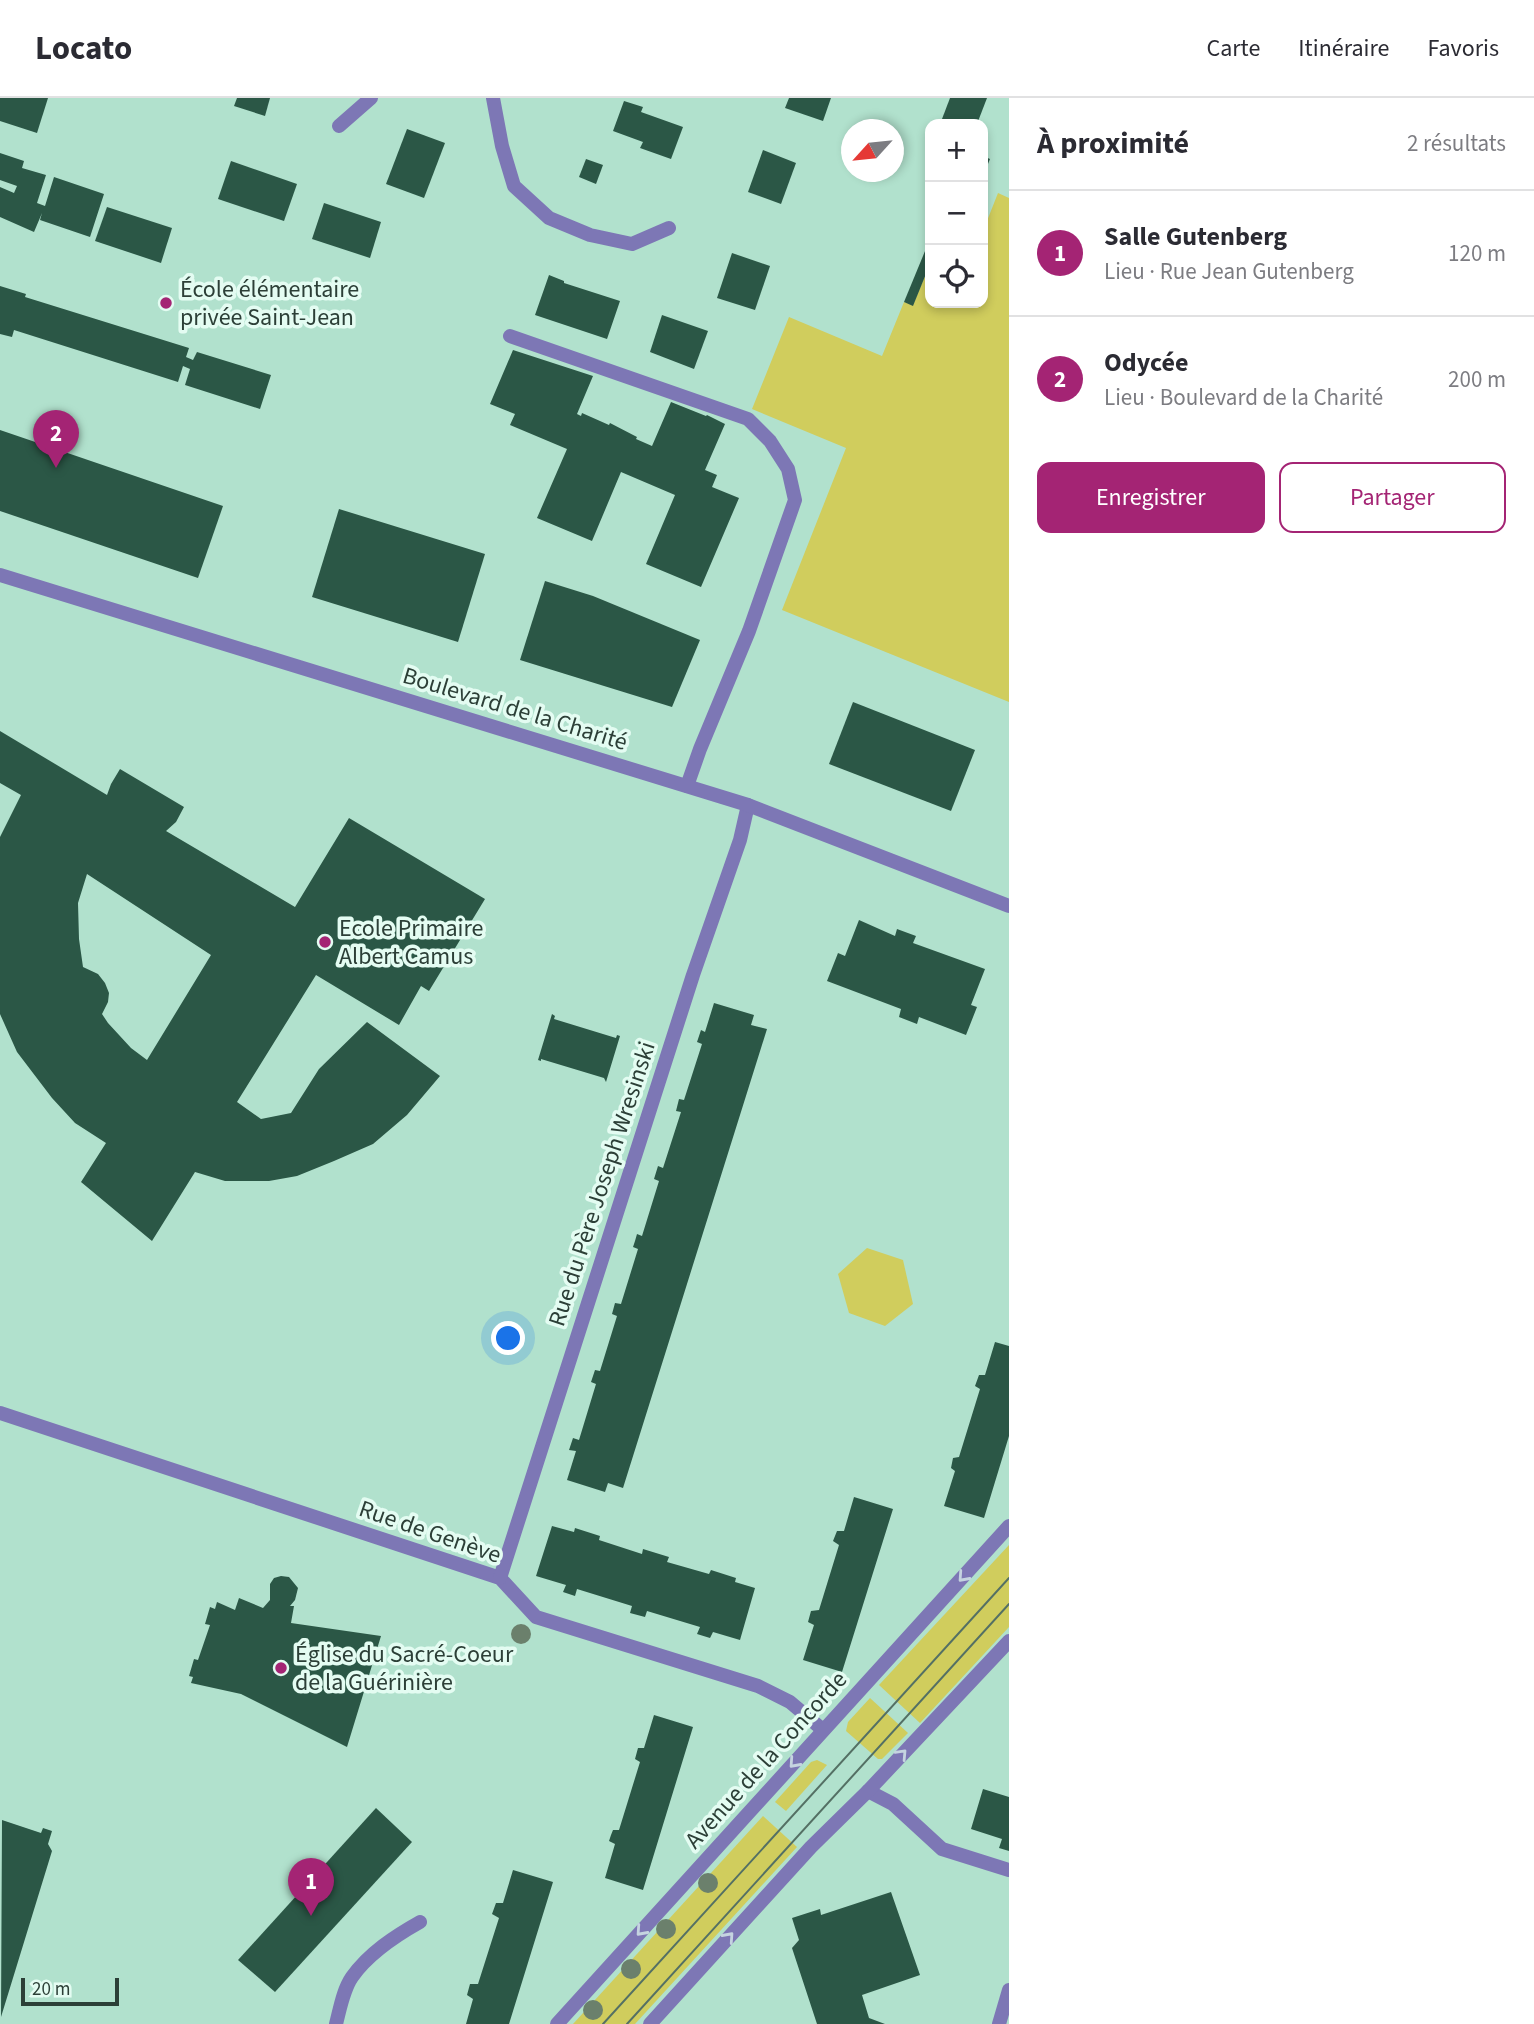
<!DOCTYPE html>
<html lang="fr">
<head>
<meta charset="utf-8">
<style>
	body { margin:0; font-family:"Source Sans 3",sans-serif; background:#f2f2f3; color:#2b2b33 }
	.controls { position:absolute; right:21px; top:21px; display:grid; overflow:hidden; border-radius:14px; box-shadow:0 4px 10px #0003 }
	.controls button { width:63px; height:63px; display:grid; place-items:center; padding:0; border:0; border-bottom:2px solid #e1e1e2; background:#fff; color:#2b2b33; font:35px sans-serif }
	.compass { position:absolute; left:841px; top:21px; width:63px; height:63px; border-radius:50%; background:#fff; box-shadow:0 4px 10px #0003; rotate:243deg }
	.scale { position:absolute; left:21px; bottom:18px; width:98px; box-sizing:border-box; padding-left:7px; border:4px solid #2c3f37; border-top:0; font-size:19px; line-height:24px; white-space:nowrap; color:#2c3f37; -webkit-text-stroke:5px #e4fcf2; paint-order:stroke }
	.you { position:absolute; left:509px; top:1241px; width:24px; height:24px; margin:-18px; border:5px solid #fff; border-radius:50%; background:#1a73e8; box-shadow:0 0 0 10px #1a73e833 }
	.badge { display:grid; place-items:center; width:46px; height:46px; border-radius:50%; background:#a42474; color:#fff; font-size:23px; font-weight:700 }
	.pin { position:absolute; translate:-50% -58px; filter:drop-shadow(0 2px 4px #0008) }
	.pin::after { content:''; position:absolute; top:37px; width:24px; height:21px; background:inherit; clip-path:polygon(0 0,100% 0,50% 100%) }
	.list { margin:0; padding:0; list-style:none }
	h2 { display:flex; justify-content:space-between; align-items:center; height:91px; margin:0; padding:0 28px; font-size:30px }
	h2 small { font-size:23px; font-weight:400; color:#7c7c81 }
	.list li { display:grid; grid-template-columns:46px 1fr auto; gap:21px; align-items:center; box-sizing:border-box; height:126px; padding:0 28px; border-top:2px solid #e1e1e2 }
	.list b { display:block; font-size:26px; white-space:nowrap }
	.list p { margin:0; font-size:23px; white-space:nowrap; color:#7c7c81 }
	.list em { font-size:23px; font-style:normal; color:#7c7c81 }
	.actions { display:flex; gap:14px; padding:21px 28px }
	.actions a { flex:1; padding:16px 0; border:2px solid #a42474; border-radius:14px; text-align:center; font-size:24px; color:#a42474 }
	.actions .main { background:#a42474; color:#fff }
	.icon { flex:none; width:38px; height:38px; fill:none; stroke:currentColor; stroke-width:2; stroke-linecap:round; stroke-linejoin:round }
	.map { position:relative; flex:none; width:1009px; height:1926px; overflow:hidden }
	header { display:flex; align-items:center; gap:42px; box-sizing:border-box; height:98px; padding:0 35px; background:#fff; border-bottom:2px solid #e1e1e2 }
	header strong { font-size:33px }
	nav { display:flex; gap:38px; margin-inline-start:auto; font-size:24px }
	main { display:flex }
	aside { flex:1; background:#fff }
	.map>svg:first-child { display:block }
	.green { fill:#d0cd5d }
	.building { fill:#2b5746; fill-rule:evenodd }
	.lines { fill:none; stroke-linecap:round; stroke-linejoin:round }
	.service { stroke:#7d77b5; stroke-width:14 }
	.minor { stroke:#7d77b5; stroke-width:14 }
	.tertiary { stroke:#7d77b5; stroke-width:14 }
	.tram { stroke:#547064; stroke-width:2 }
	.tree { fill:#6b806c }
	.oneway { stroke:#c5d4e0 }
	.poi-dot { fill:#a42474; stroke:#e4fcf2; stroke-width:2.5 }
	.labels { text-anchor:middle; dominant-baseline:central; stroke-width:7; stroke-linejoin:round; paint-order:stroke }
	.poi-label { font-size:24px; fill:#2c3f37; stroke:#e4fcf2; text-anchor:start }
	.street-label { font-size:24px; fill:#2c3f37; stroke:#e4fcf2 }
</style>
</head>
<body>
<header>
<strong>Locato</strong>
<nav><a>Carte</a><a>Itinéraire</a><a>Favoris</a></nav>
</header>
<main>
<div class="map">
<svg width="1009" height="1926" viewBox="0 0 1009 1926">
	<rect width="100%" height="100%" fill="#b1e1cd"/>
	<g class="green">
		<polygon points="998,95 1009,100 1009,604 782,512 846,350 752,311 789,219 882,258 904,204 913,207 930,166 930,205 983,205 983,133"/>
		<polygon points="867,1150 903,1162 913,1206 885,1228 849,1215 838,1176"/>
		<polygon points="1009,1447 1009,1529 920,1625 879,1587"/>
		<polygon points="870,1600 908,1635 882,1661 878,1661 846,1633 848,1624"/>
		<polygon points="817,1662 827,1667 786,1713 775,1704 811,1664"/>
		<polygon points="763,1718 797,1749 635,1926 573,1926"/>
	</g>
	<g class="building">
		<polygon points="0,0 48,0 37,35 0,23"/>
		<polygon points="237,0 270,0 265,18 234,8"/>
		<polygon points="789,0 831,0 823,23 785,10"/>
		<polygon points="950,0 987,0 977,26 956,26 942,21"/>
		<polygon points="624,3 643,9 641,14 683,29 671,61 640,50 643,44 613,33"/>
		<polygon points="407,31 445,45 424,100 386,86"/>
		<polygon points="763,52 796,65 781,106 748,94"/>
		<polygon points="0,55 24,63 22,70 46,77 37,105 45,108 54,79 104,96 90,139 40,122 42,115 34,134 0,119 0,89 14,95 17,88 0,82"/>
		<polygon points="983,58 990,61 983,78"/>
		<polygon points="586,61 603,67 596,86 579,79"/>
		<polygon points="231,63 297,86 284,123 218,101"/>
		<polygon points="324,105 381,124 370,160 312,141"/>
		<polygon points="107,109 172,130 161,165 95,143"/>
		<polygon points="930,141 930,166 913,208 904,204"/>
		<polygon points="732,155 770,168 755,212 717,200"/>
		<polygon points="549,177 564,183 564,185 620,203 607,241 535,217"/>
		<polygon points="0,188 26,196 25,199 189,250 186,259 193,262 197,254 271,277 260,311 185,287 190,271 183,268 178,284 14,232 12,239 0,236"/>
		<polygon points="662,217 708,233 694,271 650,254"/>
		<polygon points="513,252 593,278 577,316 581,318 582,315 609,327 610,325 637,339 636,341 652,348 671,304 706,318 707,317 725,326 705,372 717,377 712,389 739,400 701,489 646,466 675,397 621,374 592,443 537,420 567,351 510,327 515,316 490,306"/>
		<polygon points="0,332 223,408 198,480 0,413"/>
		<polygon points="339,411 485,456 458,544 312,499"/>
		<polygon points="545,483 593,498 700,542 672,609 520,562"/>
		<polygon points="853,604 975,652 951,713 829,666"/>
		<path d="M0 633 107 697 111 686 120 671 184 709 176 724 166 733 295 809 349 720 485 801 429 893 421 888 399 927 316 877 237 1004 261 1021 291 1015 319 971 367 924 440 978 407 1017 373 1046 334 1063 297 1078 269 1083H225L195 1074 152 1143 81 1084 106 1045 75 1025 52 1000 17 954 0 916V739L21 697 0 685ZM87 776 211 857 147 962 131 950 108 925 102 916 108 904 109 895 105 885 98 876 83 869 79 841 78 805Z"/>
		<polygon points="859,822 895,838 897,831 916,838 913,845 985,871 971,907 977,909 966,937 919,919 917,926 899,919 901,911 827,883 838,855 845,858"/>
		<polygon points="714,905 754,917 751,927 767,931 623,1390 608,1385 605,1394 567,1382 576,1353 569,1352 573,1340 579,1342 596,1286 591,1284 595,1272 600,1273 617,1218 612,1216 615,1205 621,1206 638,1151 633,1149 635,1143 637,1136 642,1138 659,1083 654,1081 658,1068 663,1070 681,1014 676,1013 679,1001 684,1002 702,946 697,944 701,932 705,934"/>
		<polygon points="552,916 555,918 554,921 616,940 617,937 620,938 606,984 604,980 541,961 541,963 538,962"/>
		<polygon points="995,1244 1009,1248 1009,1338 984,1420 944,1408 955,1373 951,1370 953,1360 959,1359 980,1291 975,1288 979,1277 985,1277"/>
		<polygon points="854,1399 893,1411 842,1574 803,1562 814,1527 808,1524 811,1513 819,1512 839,1447 833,1443 837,1433 844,1433"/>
		<polygon points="552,1428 574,1434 575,1430 600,1438 599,1442 642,1456 643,1451 669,1459 667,1464 709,1476 711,1472 736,1480 735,1484 755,1490 740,1542 713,1534 710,1540 697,1536 700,1529 647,1513 645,1519 630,1515 632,1508 577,1491 575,1498 563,1494 566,1487 536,1478"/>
		<polygon points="281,1478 289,1479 298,1490 295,1502 290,1508 294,1508 291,1525 381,1538 347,1649 241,1596 191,1585 193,1579 189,1578 194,1561 198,1562 210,1527 205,1526 210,1509 215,1511 217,1504 235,1512 239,1500 263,1510 270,1502 270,1486 274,1480"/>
		<polygon points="654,1617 693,1629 643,1792 605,1780 615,1746 609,1743 611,1737 613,1732 619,1732 640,1664 635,1661 638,1650 644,1650"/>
		<polygon points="983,1691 1009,1699 1009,1753 999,1750 1002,1741 971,1731"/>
		<polygon points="376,1710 412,1744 275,1894 238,1862"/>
		<polygon points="2,1722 41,1735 43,1730 52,1733 48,1746 52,1753 1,1919"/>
		<polygon points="513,1772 553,1784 509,1926 466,1926 473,1901 467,1897 470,1886 478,1886 499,1820 492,1816 496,1805 503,1805"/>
		<polygon points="891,1794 920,1877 862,1897 869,1920 885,1926 817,1926 792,1850 799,1842 792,1820 820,1811 821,1817"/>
	</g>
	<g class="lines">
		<polyline class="service" points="510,238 748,321 770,343 788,371 795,402 749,533 700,651 687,688"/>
		<g class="minor">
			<polyline points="493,0 502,48 514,88 549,120 590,137 632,146 669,130"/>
			<polyline points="339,28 371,0"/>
			<polyline points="0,1315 500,1480 536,1519 758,1588 790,1604 823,1632"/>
			<polyline points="500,1480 693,877 740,742 748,707"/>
			<polyline points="868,1693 893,1706 942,1751 1009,1772"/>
			<path d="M336 1926C340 1911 343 1892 352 1879 369 1855 395 1838 420 1824"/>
			<polyline points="557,1926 1009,1428"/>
			<polyline points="650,1926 811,1749 868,1693 1009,1543"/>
			<polyline points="999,1926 1009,1892"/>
		</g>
		<polyline class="tertiary" points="0,477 748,707 1009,808"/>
		<g class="tram">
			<polyline points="603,1926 1009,1480"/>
			<polyline points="627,1926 1009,1506"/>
		</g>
	</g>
	<g class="tree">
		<circle cx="521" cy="1536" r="10"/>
		<circle cx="708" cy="1785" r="10"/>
		<circle cx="666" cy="1831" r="10"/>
		<circle cx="631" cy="1871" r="10"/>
		<circle cx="593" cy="1912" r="10"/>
	</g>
	<defs><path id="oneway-chevron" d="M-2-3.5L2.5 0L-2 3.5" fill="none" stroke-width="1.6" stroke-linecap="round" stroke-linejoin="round" transform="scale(1.75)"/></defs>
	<g class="oneway">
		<use href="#oneway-chevron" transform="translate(963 1479) rotate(132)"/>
		<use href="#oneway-chevron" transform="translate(902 1656) rotate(-47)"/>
		<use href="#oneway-chevron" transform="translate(794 1665) rotate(132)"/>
		<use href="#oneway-chevron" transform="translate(641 1833) rotate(132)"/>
		<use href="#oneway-chevron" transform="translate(729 1839) rotate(-48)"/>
	</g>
	<g class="poi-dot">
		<circle cx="166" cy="205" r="7"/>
		<circle cx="325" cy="844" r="7"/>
		<circle cx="281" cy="1570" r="7"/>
	</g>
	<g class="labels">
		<g class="poi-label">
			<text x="180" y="191">École élémentaire<tspan x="180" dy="28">privée Saint-Jean</tspan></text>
			<text x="339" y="830">Ecole Primaire<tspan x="339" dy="28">Albert Camus</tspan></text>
			<text x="295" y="1556">Église du Sacré-Coeur<tspan x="295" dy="28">de la Guérinière</tspan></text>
		</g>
		<g class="street-label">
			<text transform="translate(515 611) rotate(17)">Boulevard de la Charité</text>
			<text transform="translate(602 1086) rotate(-72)">Rue du Père Joseph Wresinski</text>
			<text transform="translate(430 1434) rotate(19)">Rue de Genève</text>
			<text transform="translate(766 1662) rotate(-48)">Avenue de la Concorde</text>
		</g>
	</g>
</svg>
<div class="controls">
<button>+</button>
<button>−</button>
<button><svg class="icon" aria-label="locate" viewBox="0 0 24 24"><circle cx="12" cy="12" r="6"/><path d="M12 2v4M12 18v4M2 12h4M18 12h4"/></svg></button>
</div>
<svg class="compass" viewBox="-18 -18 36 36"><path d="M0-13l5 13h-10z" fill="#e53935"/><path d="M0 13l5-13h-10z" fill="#7c7c81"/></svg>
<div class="scale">20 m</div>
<div class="you"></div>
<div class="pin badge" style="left:311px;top:1818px">1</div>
<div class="pin badge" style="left:56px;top:370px">2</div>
</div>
<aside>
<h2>À proximité<small>2 résultats</small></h2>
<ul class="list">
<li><span class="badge">1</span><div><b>Salle Gutenberg</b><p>Lieu · Rue Jean Gutenberg</p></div><em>120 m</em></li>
<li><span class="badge">2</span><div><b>Odycée</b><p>Lieu · Boulevard de la Charité</p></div><em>200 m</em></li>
</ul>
<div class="actions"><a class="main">Enregistrer</a><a>Partager</a></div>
</aside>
</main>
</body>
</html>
